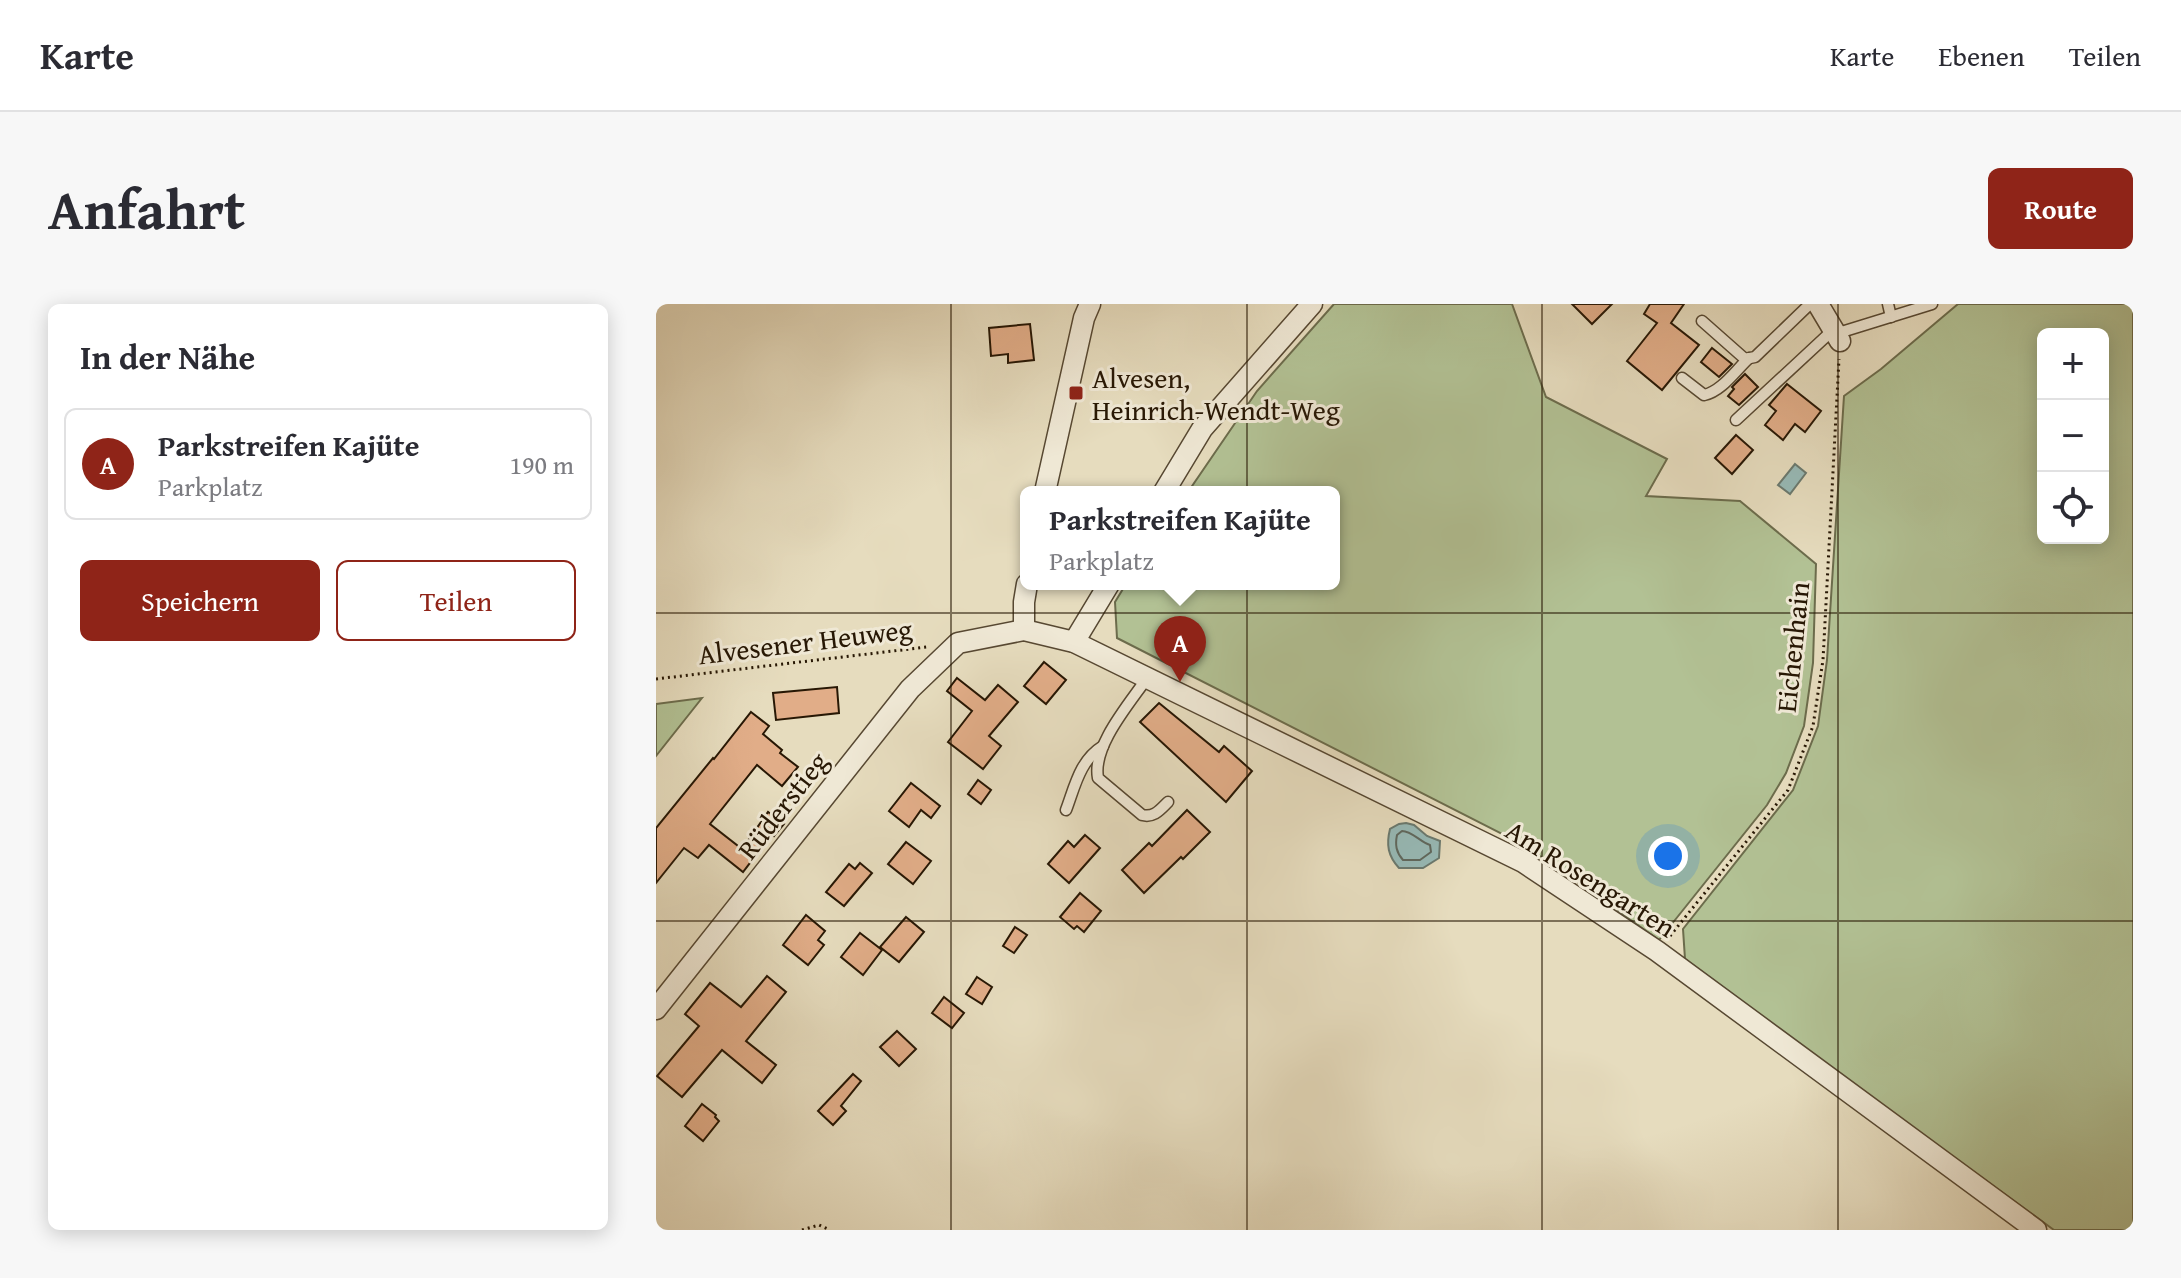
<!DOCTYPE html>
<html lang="de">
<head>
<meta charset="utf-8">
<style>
	body { margin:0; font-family:"Gentium Book Plus",serif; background:#f7f7f7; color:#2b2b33 }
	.controls { position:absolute; right:24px; top:24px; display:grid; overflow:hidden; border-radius:12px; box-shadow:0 4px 20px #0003 }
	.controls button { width:72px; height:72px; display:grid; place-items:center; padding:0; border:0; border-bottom:2px solid #e1e1e2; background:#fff; color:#2b2b33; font:40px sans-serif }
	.you { position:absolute; left:1012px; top:552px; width:28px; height:28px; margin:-20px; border:6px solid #fff; border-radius:50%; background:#1a73e8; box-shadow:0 0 0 12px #1a73e833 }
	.badge { display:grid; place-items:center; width:52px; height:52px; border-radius:50%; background:#8f2418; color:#fff; font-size:26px; font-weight:700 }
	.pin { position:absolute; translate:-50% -66px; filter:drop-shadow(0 2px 4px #0008) }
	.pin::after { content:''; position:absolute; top:42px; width:28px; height:24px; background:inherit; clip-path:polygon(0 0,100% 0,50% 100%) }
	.popup { position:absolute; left:364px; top:182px; width:320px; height:104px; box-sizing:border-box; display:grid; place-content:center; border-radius:12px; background:#fff; filter:drop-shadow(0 2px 6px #0005); font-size:26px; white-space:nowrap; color:#7c7c81 }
	.popup b { font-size:30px; color:#2b2b33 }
	.popup::after { content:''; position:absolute; left:50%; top:100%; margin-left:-16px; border:16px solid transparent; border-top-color:#fff }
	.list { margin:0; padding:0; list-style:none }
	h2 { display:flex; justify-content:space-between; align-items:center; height:104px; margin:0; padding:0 32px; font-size:34px }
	h2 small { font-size:26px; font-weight:400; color:#7c7c81 }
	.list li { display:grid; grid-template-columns:52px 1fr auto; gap:24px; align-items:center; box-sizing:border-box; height:112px; margin:0 16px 16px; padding:0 16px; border:2px solid #e1e1e2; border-radius:12px }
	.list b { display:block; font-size:30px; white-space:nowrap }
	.list p { margin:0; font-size:26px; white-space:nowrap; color:#7c7c81 }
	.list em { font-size:26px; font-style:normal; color:#7c7c81 }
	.actions { display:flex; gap:16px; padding:24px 32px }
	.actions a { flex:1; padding:18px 0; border:2px solid #8f2418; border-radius:12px; text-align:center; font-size:28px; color:#8f2418 }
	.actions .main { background:#8f2418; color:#fff }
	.icon { flex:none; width:44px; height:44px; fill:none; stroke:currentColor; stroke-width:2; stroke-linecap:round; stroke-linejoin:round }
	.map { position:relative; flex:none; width:1477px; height:926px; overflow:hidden; border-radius:12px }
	header { display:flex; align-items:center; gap:48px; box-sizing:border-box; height:112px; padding:0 40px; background:#fff; border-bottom:2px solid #e1e1e2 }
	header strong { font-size:38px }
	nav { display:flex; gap:44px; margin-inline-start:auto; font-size:28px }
	.intro { display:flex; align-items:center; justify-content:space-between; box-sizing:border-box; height:192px; padding:0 48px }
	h1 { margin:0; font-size:56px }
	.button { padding:20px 36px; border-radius:12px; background:#8f2418; color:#fff; font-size:28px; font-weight:700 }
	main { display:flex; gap:48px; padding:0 48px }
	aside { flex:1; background:#fff; border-radius:12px; box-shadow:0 4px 20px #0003 }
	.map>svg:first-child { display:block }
	.green { fill:#b2c194; stroke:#6c6c4c; stroke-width:2; fill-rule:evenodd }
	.water { fill:#97bab7; stroke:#6a796f; stroke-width:2 }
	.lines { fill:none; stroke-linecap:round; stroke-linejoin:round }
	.shore { stroke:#5f685e; stroke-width:2 }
	.building { fill:#e1ad88; stroke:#271704; stroke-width:2 }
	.lane-casing { stroke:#574832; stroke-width:13 }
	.street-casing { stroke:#574832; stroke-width:23 }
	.path { stroke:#271704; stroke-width:3; stroke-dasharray:2 4; stroke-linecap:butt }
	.lane { stroke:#efe8d5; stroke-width:10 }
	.street { stroke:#efe8d5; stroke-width:20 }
	.grid { fill:none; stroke:#271704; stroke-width:2; stroke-opacity:0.55 }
	.poi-dot { fill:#8f2418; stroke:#efe8d5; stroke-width:3 }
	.labels { text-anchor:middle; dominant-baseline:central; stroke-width:6; stroke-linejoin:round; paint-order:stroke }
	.poi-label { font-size:28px; fill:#271704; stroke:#efe8d5; text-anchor:start }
	.street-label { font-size:28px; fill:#271704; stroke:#efe8d5 }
</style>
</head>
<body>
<header>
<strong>Karte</strong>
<nav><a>Karte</a><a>Ebenen</a><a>Teilen</a></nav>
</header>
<div class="intro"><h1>Anfahrt</h1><a class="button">Route</a></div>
<main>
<aside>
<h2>In der Nähe<small></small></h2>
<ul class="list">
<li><span class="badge">A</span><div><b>Parkstreifen Kajüte</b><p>Parkplatz</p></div><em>190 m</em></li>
</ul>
<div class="actions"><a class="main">Speichern</a><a>Teilen</a></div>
</aside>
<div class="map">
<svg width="1477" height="926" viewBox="0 0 1477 926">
	<rect width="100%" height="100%" fill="#e6dcbe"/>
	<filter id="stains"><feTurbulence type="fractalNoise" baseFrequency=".0025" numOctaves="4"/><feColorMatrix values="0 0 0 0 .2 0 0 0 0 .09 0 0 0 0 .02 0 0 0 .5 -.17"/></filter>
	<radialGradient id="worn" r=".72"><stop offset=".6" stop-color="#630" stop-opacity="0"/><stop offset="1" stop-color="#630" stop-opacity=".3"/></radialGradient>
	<g class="green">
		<polygon points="678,0 856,0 890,93 1011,155 990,192 1084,197 1160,260 1157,359 1148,422 1130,469 1111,501 1003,636 870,542 461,334 459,298 470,280 678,280 678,188 532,188 601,87"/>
		<path d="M1302 0H1477V926H1398L1202 784 1029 655 1027 625 1137 486 1162 422 1171 356 1188 92 1225 65ZM1387 30H1447V234H1387Z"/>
		<polygon points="46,394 0,452 0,400"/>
	</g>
	<g class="water">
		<polygon points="1139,160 1150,169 1134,190 1122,181"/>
		<path d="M750 519 758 521 771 532 784 537 783 554 767 564H743C732 552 730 541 734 525L743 520Z"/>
	</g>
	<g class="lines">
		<path class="shore" d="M746 527C756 527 764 538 774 541L775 548 764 556H747C740 548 739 541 741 531Z"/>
	</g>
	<g class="building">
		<polygon points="916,0 956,0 936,20"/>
		<polygon points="994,0 1028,0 1015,19 1043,41 1006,86 971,57 1001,19 988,10"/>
		<polygon points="374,20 378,56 352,59 352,50 335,52 333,24"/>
		<polygon points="1056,44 1076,60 1063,73 1045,58"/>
		<polygon points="1089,70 1102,83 1083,101 1072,92 1078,85 1076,83"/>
		<polygon points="1131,80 1165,107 1149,128 1139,120 1127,136 1109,121 1120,107 1113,101"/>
		<polygon points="1080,131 1097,146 1076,170 1059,154"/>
		<polygon points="388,358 410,376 390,400 368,382"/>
		<polygon points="301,374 329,396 342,381 362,398 333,432 345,442 327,465 292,438 316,407 291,387"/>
		<polygon points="181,383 183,409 120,416 117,389"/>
		<polygon points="503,399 563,448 568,442 596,467 570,498 484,418"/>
		<polygon points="95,408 113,422 107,430 126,446 124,449 142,463 126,482 101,461 54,520 86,545 112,508 128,520 118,532 116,530 87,568 53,541 42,554 28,544 0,579 0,524 57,454 58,455"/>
		<polygon points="322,476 335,486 325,500 312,490"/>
		<polygon points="255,479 284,502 275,514 265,506 253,523 233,507"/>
		<polygon points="531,506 554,528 527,555 525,553 488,589 466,566 493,539 496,542"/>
		<polygon points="429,531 444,544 413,579 392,560 412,537 418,543"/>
		<polygon points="250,538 275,557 257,580 232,560"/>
		<polygon points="204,559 216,569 188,602 170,588 193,560 199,565"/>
		<polygon points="424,589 445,607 428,628 421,622 418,625 404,613"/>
		<polygon points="150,611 169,627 162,636 168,641 152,661 127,641"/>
		<polygon points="250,613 268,628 243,658 224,643"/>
		<polygon points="359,623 371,631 358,649 347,642"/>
		<polygon points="204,629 226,646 207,671 185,653"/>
		<polygon points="111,672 130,688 90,737 120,761 106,779 66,746 26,793 1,772 43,722 29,710 54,679 85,703"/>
		<polygon points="321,673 336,683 326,700 310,690"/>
		<polygon points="288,693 308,709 296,724 276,709"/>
		<polygon points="241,727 260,745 243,762 224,743"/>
		<polygon points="197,770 205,777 185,802 190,807 177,821 162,807"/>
		<polygon points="46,800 60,811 59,813 63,817 47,837 29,822"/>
	</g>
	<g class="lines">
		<defs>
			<g id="lane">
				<polyline points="1232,0 1235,13"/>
				<polyline points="1046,17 1089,55 1099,53 1154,0"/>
				<polyline points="1179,30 1276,0"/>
				<path d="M1026 74 1048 91C1066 87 1079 67 1093 54"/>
				<polyline points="1080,116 1177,26"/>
				<path d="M491 374C474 399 436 442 442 474L486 511C498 514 504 506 512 498"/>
				<path d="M410 506C419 482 424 456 447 442"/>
			</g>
			<g id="street">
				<polyline points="1162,0 1184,37"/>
				<polyline points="389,188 428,14 434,0"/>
				<polyline points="508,188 546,125 656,0"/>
				<polyline points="368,326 368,298 371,280"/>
				<polyline points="418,338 453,280"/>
				<polyline points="0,705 254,385 302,339 368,326 418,338 867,558 1001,647 1380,926"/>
			</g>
		</defs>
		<use href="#lane" class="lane-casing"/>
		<use href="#street" class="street-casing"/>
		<g class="path">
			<polyline points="0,375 271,343"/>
			<polyline points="1014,632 1132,486 1157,422 1167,356 1183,55"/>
			<polyline points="146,926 163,921 174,926"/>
		</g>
		<use href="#lane" class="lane"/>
		<use href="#street" class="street"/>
	</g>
	<path class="grid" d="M295 0V926M591 0V926M886 0V926M1182 0V926M0 309H1477M0 617H1477"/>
	<rect class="poi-dot" x="412" y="81" width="16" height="16" rx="4"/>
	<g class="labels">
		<g class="poi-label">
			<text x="436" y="73">Alvesen,<tspan x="436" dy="32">Heinrich-Wendt-Weg</tspan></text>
		</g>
		<g class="street-label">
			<text transform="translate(149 337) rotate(-7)">Alvesener Heuweg</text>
			<text transform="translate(1136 343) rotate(-84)">Eichenhain</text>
			<text transform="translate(126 501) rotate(-52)">Rüderstieg</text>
			<text transform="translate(935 574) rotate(32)">Am Rosengarten</text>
		</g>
	</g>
	<rect width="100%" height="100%" filter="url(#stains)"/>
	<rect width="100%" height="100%" fill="url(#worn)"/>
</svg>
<div class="controls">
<button>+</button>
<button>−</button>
<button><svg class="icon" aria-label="locate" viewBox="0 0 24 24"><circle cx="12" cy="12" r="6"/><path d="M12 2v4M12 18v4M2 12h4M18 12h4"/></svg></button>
</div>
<div class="you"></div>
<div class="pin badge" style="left:524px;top:378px">A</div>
<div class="popup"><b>Parkstreifen Kajüte</b>Parkplatz</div>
</div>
</main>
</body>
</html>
